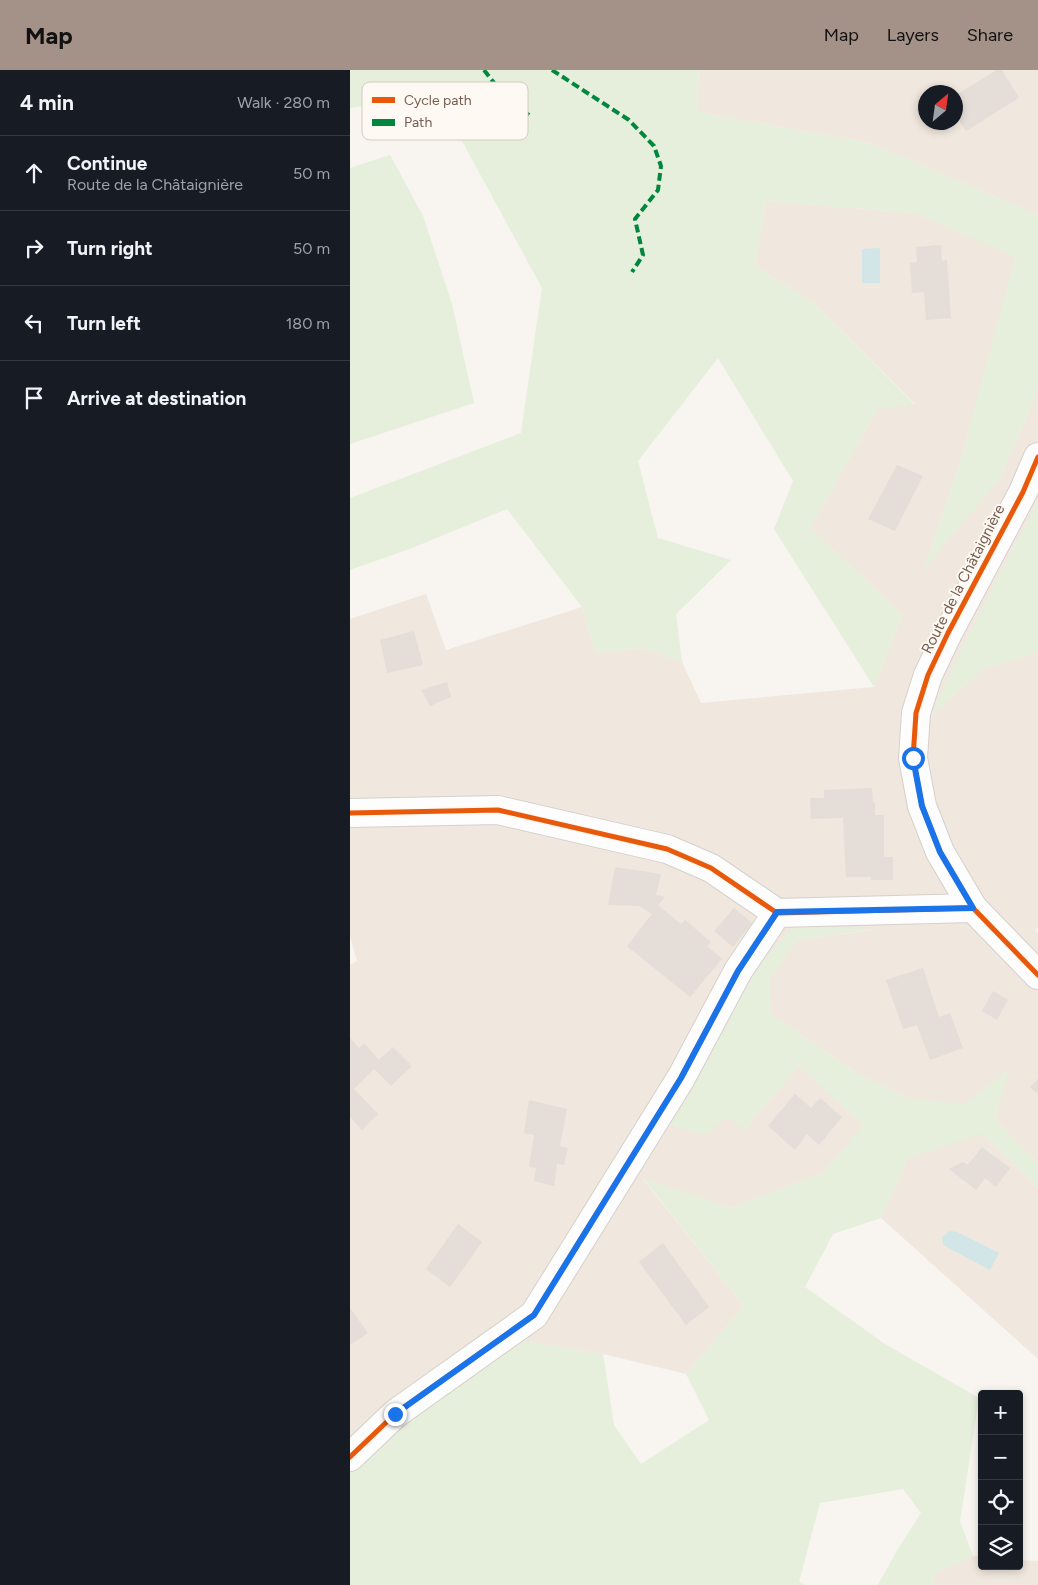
<!DOCTYPE html>
<html lang="en">
<head>
<meta charset="utf-8">
<style>
	body { margin:0; font-family:Figtree,sans-serif; background:#242831; color:#f1f3f6 }
	.controls { position:absolute; right:15px; bottom:15px; display:grid; overflow:hidden; border-radius:5px; box-shadow:0 2px 8px #0003 }
	.controls button { width:45px; height:45px; display:grid; place-items:center; padding:0; border:0; border-bottom:1px solid #363941; background:#171b24; color:#f1f3f6; font:25px sans-serif }
	.compass { position:absolute; left:568px; top:15px; width:45px; height:45px; border-radius:50%; background:#171b24; box-shadow:0 2px 8px #0003; rotate:29deg }
	.stop { position:absolute; width:15px; height:15px; margin:-11px; border:4px solid #1a73e8; border-radius:50%; background:#fff }
	.stop.end { background:#1a73e8; border-color:#fff; box-shadow:0 1px 5px #0008 }
	.list { margin:0; padding:0; list-style:none }
	h2 { display:flex; justify-content:space-between; align-items:center; height:65px; margin:0; padding:0 20px; font-size:21px }
	h2 small { font-size:16px; font-weight:400; color:#9ea1a6 }
	.list li { display:grid; grid-template-columns:32px 1fr auto; gap:15px; align-items:center; box-sizing:border-box; height:75px; padding:0 20px; border-top:1px solid #363941 }
	.list b { display:block; font-size:19px; white-space:nowrap }
	.list p { margin:0; font-size:16px; white-space:nowrap; color:#9ea1a6 }
	.list em { font-size:16px; font-style:normal; color:#9ea1a6 }
	.icon { flex:none; width:28px; height:28px; fill:none; stroke:currentColor; stroke-width:2; stroke-linecap:round; stroke-linejoin:round }
	.map { position:relative; flex:none; width:688px; height:1515px; overflow:hidden }
	header { display:flex; align-items:center; gap:30px; box-sizing:border-box; height:70px; padding:0 25px; background:#a49288; color:#111 }
	header strong { font-size:24px }
	nav { display:flex; gap:28px; margin-inline-start:auto; font-size:18px }
	main { display:flex }
	aside { flex:1; background:#171b24 }
	.map>svg:first-child { display:block }
	.residential { fill:#f0e7de; fill-rule:evenodd }
	.green { fill:#e6eedc }
	.water { fill:#d2e6e8 }
	.building { fill:#e5ddd7 }
	.lines { fill:none; stroke-linecap:round; stroke-linejoin:round }
	.minor-casing { stroke:#d6d0cb; stroke-width:30 }
	.minor { stroke:#fefdfd; stroke-width:28 }
	.quiet { stroke:#00873e; stroke-width:4; stroke-dasharray:8 4; stroke-linecap:butt }
	.cycleway-casing { stroke:#fef9f3; stroke-width:8 }
	.cycleway { stroke:#e8590c; stroke-width:5 }
	.route { stroke:#1a73e8; stroke-width:6 }
	.labels { text-anchor:middle; dominant-baseline:central; stroke-width:4; stroke-linejoin:round; paint-order:stroke }
	.street-label { font-size:15px; fill:#765d50; stroke:#fef9f3 }
	.key { fill:#fef9f3; stroke:#d5cac2; stroke-width:1 }
	.key-label { font-size:14px; fill:#765d50 }
</style>
</head>
<body>
<header>
<strong>Map</strong>
<nav><a>Map</a><a>Layers</a><a>Share</a></nav>
</header>
<main>
<aside>
<h2>4 min<small>Walk · 280 m</small></h2>
<ul class="list">
<li><svg class="icon" aria-label="ahead" viewBox="0 0 24 24"><path d="M12 20V5M6 11l6-6 6 6"/></svg><div><b>Continue</b><p>Route de la Châtaignière</p></div><em>50 m</em></li>
<li><svg class="icon" aria-label="right" viewBox="0 0 24 24"><path d="M7 20v-9h11M14 6l5 5-5 5"/></svg><div><b>Turn right</b></div><em>50 m</em></li>
<li><svg class="icon" aria-label="left" viewBox="0 0 24 24"><path d="M17 20v-9H6M10 6l-5 5 5 5"/></svg><div><b>Turn left</b></div><em>180 m</em></li>
<li><svg class="icon" aria-label="arrive" viewBox="0 0 24 24"><path d="M6 21V4h12l-3 4 3 4H6"/></svg><div><b>Arrive at destination</b></div></li>
</ul>
</aside>
<div class="map">
<svg width="688" height="1515" viewBox="0 0 688 1515">
	<rect width="100%" height="100%" fill="#f8f4f0"/>
	<g class="residential">
		<path d="M349 0H688V145L520 73 347 42ZM576 22H606V52H576Z"/>
		<polygon points="416,131 566,143 666,187 611,390 574,499 651,406 688,320 688,431 617,568 581,646 634,598 688,583 688,858 685,860 688,863 688,1093 645,1049 658,1000 615,1035 560,1029 511,1006 421,944 419,909 447,870 523,860 442,858 407,898 345,1008 378,1048 395,1059 449,996 514,1055 473,1103 381,1138 293,1109 394,1236 336,1304 253,1284 166,1270 53,1353 0,1405 0,895 7,891 0,866 0,549 76,524 96,580 232,537 246,583 294,578 332,592 351,633 524,617 552,545 460,458 527,339 565,334 465,234 405,196"/>
		<polygon points="632,1063 688,1119 688,1289 531,1148 558,1088"/>
		<polygon points="623,1486 632,1486 632,1496 669,1496 669,1490 688,1491 688,1515 583,1515 586,1502"/>
	</g>
	<g class="green">
		<polygon points="0,0 349,0 347,42 520,73 688,145 688,320 651,406 573,501 611,390 665,187 566,143 416,131 405,196 465,234 565,335 527,339 460,458 552,545 524,617 424,459 443,411 368,288 288,391 308,468 381,490 326,544 332,592 294,578 246,583 232,537 157,439 62,478 0,500 0,428 171,363 192,218 87,25 0,38"/>
		<polygon points="40,85 73,146 102,234 124,333 0,374 0,98"/>
		<polygon points="688,431 688,583 634,598 580,647 617,568"/>
		<polygon points="442,857 528,859 447,870 420,909 421,944 511,1006 560,1029 615,1034 659,999 645,1049 688,1093 688,1119 632,1064 558,1088 531,1148 483,1164 455,1217 535,1274 629,1328 610,1451 623,1486 586,1502 583,1515 528,1515 549,1477 571,1443 553,1419 470,1433 449,1512 455,1515 0,1515 0,1405 53,1353 166,1270 253,1284 264,1355 291,1394 359,1350 336,1304 394,1236 293,1108 381,1138 473,1103 513,1055 449,996 394,1060 378,1048 355,1065 319,1055 407,898"/>
	</g>
	<g class="water">
		<polygon points="530,178 530,213 512,213 512,179"/>
		<polygon points="600,1161 607,1162 649,1183 640,1200 593,1175 592,1167"/>
	</g>
	<g class="building">
		<polygon points="647,0 652,0 669,28 616,61 606,45 606,25"/>
		<polygon points="591,175 592,191 597,190 601,248 576,250 574,222 562,223 560,193 567,192 566,177"/>
		<polygon points="547,395 573,406 545,461 518,449"/>
		<polygon points="64,561 73,595 37,603 30,570"/>
		<polygon points="97,612 101,627 80,636 71,620"/>
		<polygon points="522,718 523,732 525,732 525,745 534,745 534,787 543,787 543,810 521,810 521,807 496,807 493,748 461,749 460,728 474,728 474,720"/>
		<polygon points="265,797 311,804 306,825 315,827 308,835 331,854 335,850 361,872 357,876 372,889 340,927 277,876 302,844 289,836 258,835"/>
		<polygon points="384,838 402,853 383,877 364,861"/>
		<polygon points="573,898 589,947 600,943 613,978 580,990 567,955 553,959 536,910"/>
		<polygon points="643,921 658,930 647,950 632,941"/>
		<polygon points="0,968 9,978 14,973 29,990 43,977 62,996 41,1016 24,999 4,1019 28,1044 12,1060 0,1047"/>
		<polygon points="688,1009 688,1024 680,1017"/>
		<polygon points="445,1024 461,1038 470,1028 492,1047 469,1075 457,1064 445,1080 418,1056"/>
		<polygon points="179,1030 217,1039 210,1076 218,1078 214,1095 207,1094 204,1116 184,1111 186,1098 179,1097 184,1065 174,1063"/>
		<polygon points="632,1077 660,1098 646,1117 635,1108 626,1120 599,1099 613,1092 618,1095"/>
		<polygon points="108,1154 132,1172 100,1217 76,1199"/>
		<polygon points="313,1173 359,1237 336,1255 289,1192"/>
		<polygon points="0,1238 18,1263 0,1275"/>
	</g>
	<g class="lines">
		<defs>
			<g id="minor">
				<polyline points="688,387 673,422 598,563 578,605 566,643 563,688 572,736 590,782 623,838 688,905"/>
				<polyline points="0,743 148,740 317,779 361,798 427,843"/>
				<polyline points="0,1387 45,1344 184,1245 331,1008 388,901 427,843 623,838"/>
			</g>
		</defs>
		<use href="#minor" class="minor-casing"/>
		<use href="#minor" class="minor"/>
		<g class="quiet">
			<polyline points="134,0 155,27 179,45"/>
			<polyline points="202,0 279,50 304,76 311,96 308,120 285,149 293,185 282,202"/>
		</g>
		<defs>
			<g id="cycleway">
				<polyline points="688,387 673,422 598,563 578,605 566,643 563,688 572,736 590,782 623,838 688,905"/>
				<polyline points="0,743 148,740 317,779 361,798 427,843"/>
				<polyline points="0,1387 45,1344 184,1245 331,1008 388,901 427,843 623,838"/>
			</g>
		</defs>
		<use href="#cycleway" class="cycleway-casing"/>
		<use href="#cycleway" class="cycleway"/>
	</g>
	<g class="lines">
		<polyline class="route" points="45,1344 184,1245 331,1008 388,901 427,842 623,838 590,782 572,736 563,688"/>
	</g>
	<g class="labels">
		<g class="street-label">
			<text transform="translate(613 509) rotate(-63)">Route de la Châtaignière</text>
		</g>
	</g>
	<rect x="12" y="12" width="166" height="58" rx="8" class="key"/>
	<rect x="22" y="27" width="23" height="6" fill="#e8590c"/>
	<rect x="22" y="49" width="23" height="7" fill="#00873e"/>
	<g class="key-label">
		<text x="54" y="35">Cycle path</text>
		<text x="54" y="57">Path</text>
	</g>
</svg>
<div class="controls">
<button>+</button>
<button>−</button>
<button><svg class="icon" aria-label="locate" viewBox="0 0 24 24"><circle cx="12" cy="12" r="6"/><path d="M12 2v4M12 18v4M2 12h4M18 12h4"/></svg></button>
<button><svg class="icon" aria-label="layers" viewBox="0 0 24 24"><path d="M12 4l9 5-9 5-9-5zM3 14l9 5 9-5"/></svg></button>
</div>
<svg class="compass" viewBox="-18 -18 36 36"><path d="M0-13l5 13h-10z" fill="#e53935"/><path d="M0 13l5-13h-10z" fill="#9ea1a6"/></svg>
<div class="stop" style="left:563px;top:688px"></div>
<div class="stop end" style="left:45px;top:1344px"></div>
</div>
</main>
</body>
</html>
